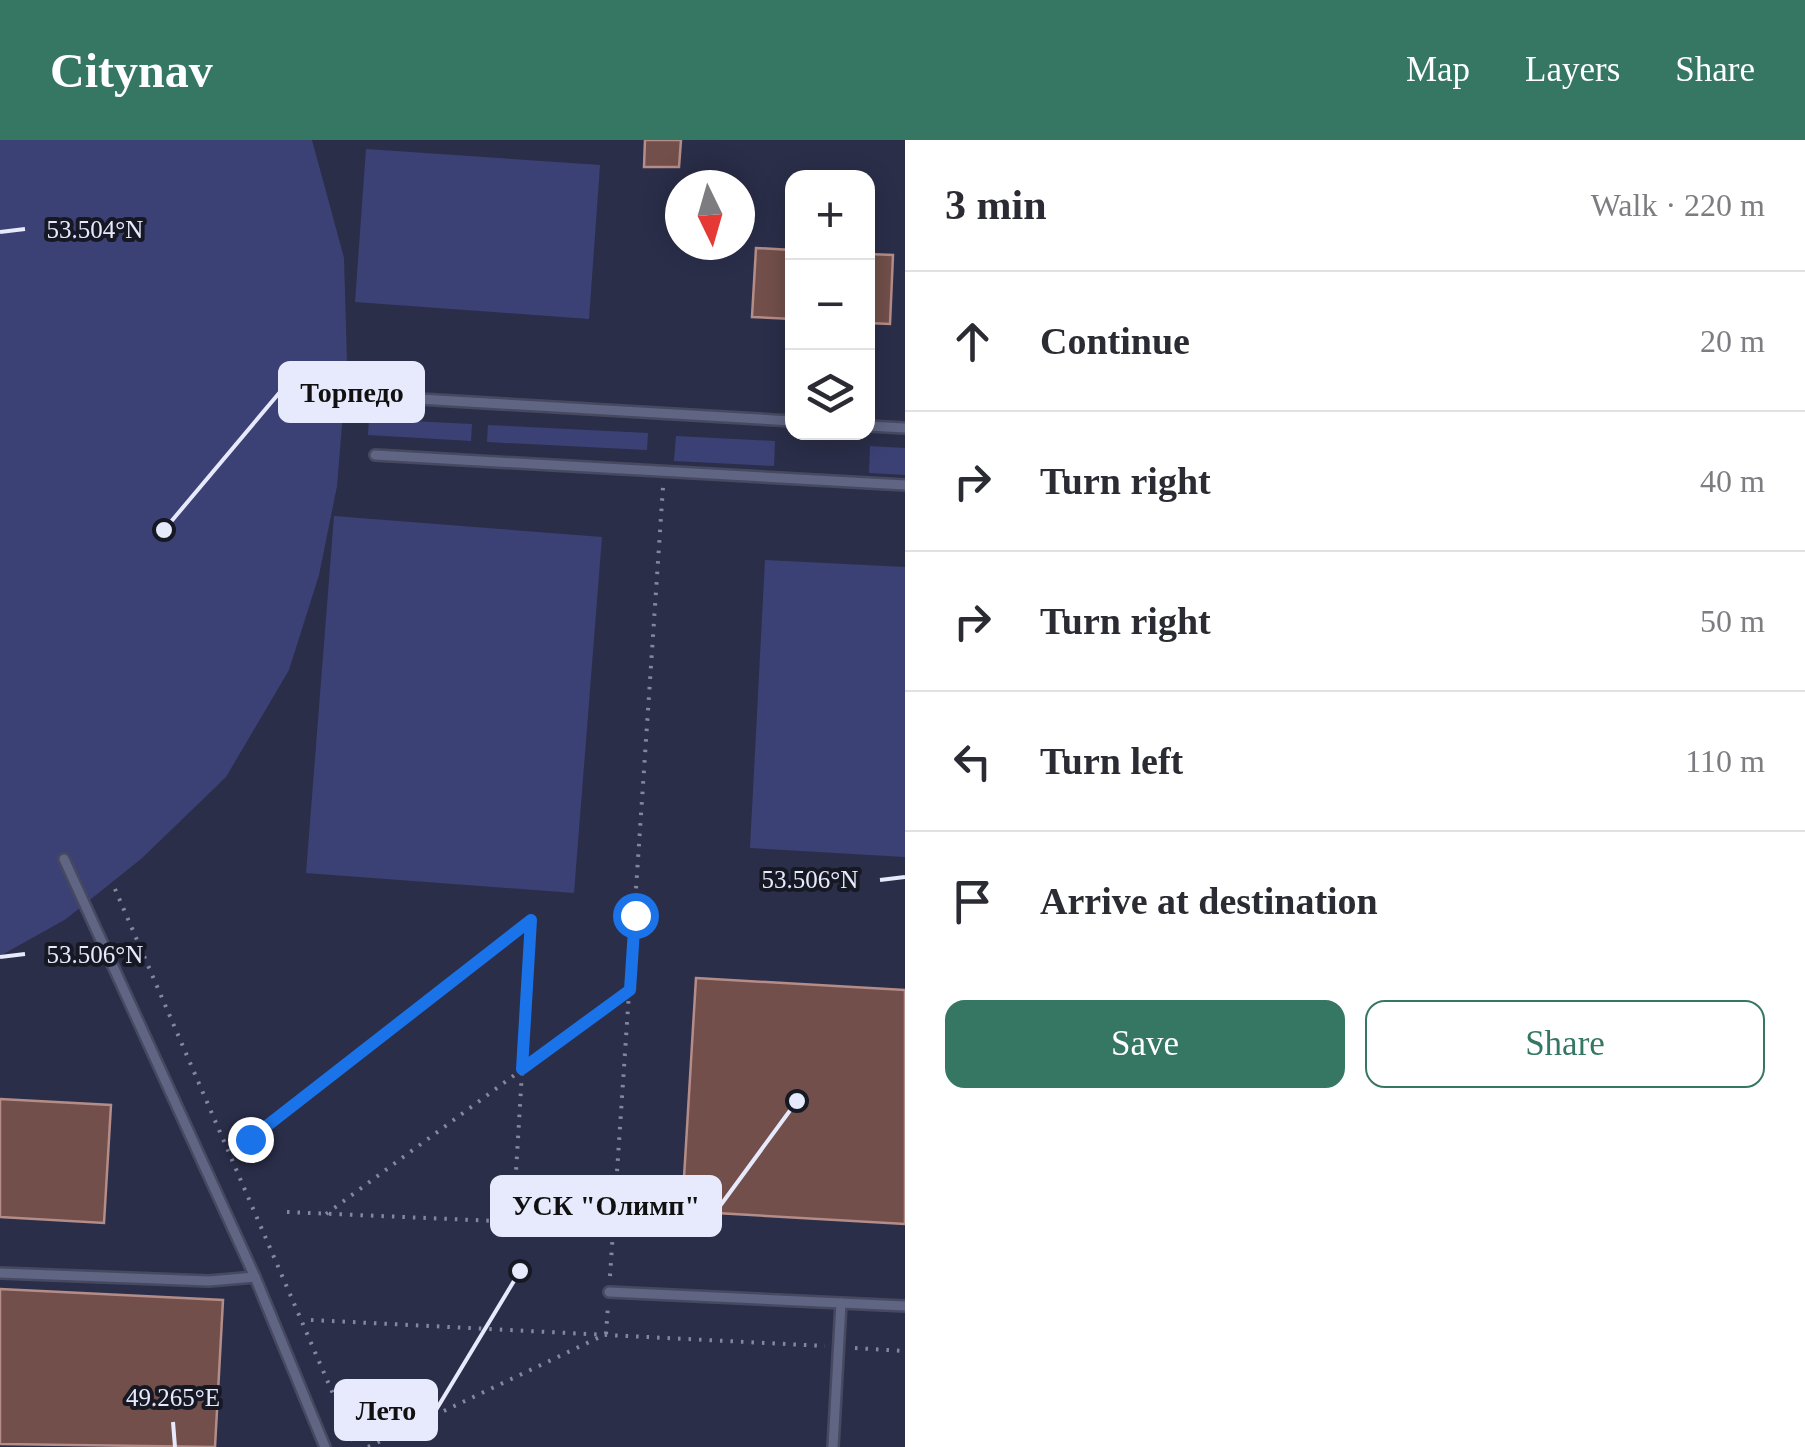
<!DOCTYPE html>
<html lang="en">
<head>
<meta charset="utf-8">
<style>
	body { margin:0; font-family:"Times New Roman",serif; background:#f7f7f7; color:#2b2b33 }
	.controls { position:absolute; right:30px; top:30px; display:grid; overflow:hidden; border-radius:20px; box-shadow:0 5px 25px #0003 }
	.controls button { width:90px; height:90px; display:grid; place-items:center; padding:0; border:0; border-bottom:2px solid #e1e1e2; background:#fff; color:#2b2b33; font:50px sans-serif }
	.compass { position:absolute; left:665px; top:30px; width:90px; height:90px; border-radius:50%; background:#fff; box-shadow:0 5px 25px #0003; rotate:175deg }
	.stop { position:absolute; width:30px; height:30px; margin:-22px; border:8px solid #1a73e8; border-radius:50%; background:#fff }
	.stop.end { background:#1a73e8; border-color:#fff; box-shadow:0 2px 10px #0008 }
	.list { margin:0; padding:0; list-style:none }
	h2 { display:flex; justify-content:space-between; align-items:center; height:130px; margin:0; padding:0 40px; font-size:42px }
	h2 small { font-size:32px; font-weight:400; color:#7c7c81 }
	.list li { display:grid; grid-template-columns:65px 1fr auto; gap:30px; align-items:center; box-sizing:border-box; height:140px; padding:0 40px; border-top:2px solid #e1e1e2 }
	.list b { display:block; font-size:38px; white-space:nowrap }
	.list em { font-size:32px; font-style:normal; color:#7c7c81 }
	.actions { display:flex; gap:20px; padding:30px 40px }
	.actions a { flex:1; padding:22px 0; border:2px solid #367764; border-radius:20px; text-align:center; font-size:35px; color:#367764 }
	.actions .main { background:#367764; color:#fff }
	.icon { flex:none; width:55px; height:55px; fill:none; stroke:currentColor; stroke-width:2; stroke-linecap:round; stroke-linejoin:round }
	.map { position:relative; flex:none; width:905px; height:1307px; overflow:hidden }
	header { display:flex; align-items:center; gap:60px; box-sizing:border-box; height:140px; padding:0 50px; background:#367764; color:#fff }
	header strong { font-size:48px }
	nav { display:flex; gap:55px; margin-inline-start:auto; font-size:35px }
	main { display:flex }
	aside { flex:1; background:#fff }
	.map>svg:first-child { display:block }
	.green { fill:#3b4174 }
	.building { fill:#724f4a; stroke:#b58d88; stroke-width:2.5 }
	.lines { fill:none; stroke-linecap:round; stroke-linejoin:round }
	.lane-casing { stroke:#464960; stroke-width:14 }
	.path { stroke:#84889f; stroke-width:4; stroke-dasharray:2.5 8; stroke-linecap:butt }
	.lane { stroke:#606584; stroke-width:9 }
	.route { stroke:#1a73e8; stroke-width:12 }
	.ticks { fill:none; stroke:#e6eafc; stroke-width:4 }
	.ticks-label { font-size:25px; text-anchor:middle; fill:#e6eafc; stroke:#161824; stroke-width:8; stroke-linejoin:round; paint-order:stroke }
	.leader { fill:none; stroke:#e6eafc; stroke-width:4 }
	.callout-dot { fill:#e6eafc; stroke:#161824; stroke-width:4 }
	.callout { fill:#e6eafc; stroke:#e6eafc; stroke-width:4 }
	.callout-label { font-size:28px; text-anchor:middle; font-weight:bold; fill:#111 }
</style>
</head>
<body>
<header>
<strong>Citynav</strong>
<nav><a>Map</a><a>Layers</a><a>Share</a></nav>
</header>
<main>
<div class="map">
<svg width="905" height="1307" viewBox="0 0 905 1307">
	<rect width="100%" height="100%" fill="#2b2e49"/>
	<g class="green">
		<polygon points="0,0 312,0 344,118 347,224 337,346 319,435 289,530 226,637 141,719 66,779 0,816"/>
		<polygon points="366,9 600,25 589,179 355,162"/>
		<polygon points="369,279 472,284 471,301 368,295"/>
		<polygon points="488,285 648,293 647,310 487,302"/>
		<polygon points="676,296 775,301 774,326 674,321"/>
		<polygon points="870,306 905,308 905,335 869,333"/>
		<polygon points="334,376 602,397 574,753 306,733"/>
		<polygon points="765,420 905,427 905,717 750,708"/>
	</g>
	<g class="building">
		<polygon points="645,0 681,0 679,27 644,27"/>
		<polygon points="756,108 792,110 792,179 752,177"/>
		<polygon points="868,114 893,115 890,184 868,183"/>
		<polygon points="696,838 905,850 905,1084 682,1071"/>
		<polygon points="0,959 111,965 104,1083 0,1077"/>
		<polygon points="0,1149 223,1160 215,1307 0,1304"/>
	</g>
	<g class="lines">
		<defs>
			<g id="lane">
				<polyline points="385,257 792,281"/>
				<polyline points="868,286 905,288"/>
				<polyline points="375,315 905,345"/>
				<polyline points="64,719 255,1137 325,1307"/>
				<polyline points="0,1133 209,1141 255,1137"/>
				<polyline points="609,1152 905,1166"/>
				<polyline points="833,1307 841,1163"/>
			</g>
		</defs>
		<use href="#lane" class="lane-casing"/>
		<g class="path">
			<polyline points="115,749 356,1307"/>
			<polyline points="250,999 531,780"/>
			<polyline points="287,1072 614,1086"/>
			<polyline points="326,1074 630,850"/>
			<polyline points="513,1082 531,782"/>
			<polyline points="610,1136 663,347"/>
			<polyline points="311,1180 825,1206"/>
			<polyline points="606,1194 608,1165"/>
			<polyline points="855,1208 905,1211"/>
			<polyline points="368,1307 602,1196"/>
		</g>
		<use href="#lane" class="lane"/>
	</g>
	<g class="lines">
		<polyline class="route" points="250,999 531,780 522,929 630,850 635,775"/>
	</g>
	<path class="ticks" d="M0 92 25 89M880 740 905 737M0 817 25 814M173 1282 175 1307"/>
	<g class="ticks-label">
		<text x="95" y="98">53.504°N</text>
		<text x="810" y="748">53.506°N</text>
		<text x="95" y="823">53.506°N</text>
		<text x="173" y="1266">49.265°E</text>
	</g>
	<path class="leader" d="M164 390L280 252M797 961L720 1066M520 1131L436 1270"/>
	<g class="callout-dot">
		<circle cx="164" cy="390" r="10"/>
		<circle cx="797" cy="961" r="10"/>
		<circle cx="520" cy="1131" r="10"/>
	</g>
	<g class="callout">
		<rect x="280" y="223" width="143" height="58" rx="10"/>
		<rect x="492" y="1037" width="228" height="58" rx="10"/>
		<rect x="336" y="1241" width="100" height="58" rx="10"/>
	</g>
	<g class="callout-label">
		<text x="352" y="262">Торпедо</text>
		<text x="606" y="1075">УСК "Олимп"</text>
		<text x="386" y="1280">Лето</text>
	</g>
</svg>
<div class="controls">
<button>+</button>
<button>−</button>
<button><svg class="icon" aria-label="layers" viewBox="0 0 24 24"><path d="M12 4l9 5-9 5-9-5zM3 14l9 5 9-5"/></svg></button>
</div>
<svg class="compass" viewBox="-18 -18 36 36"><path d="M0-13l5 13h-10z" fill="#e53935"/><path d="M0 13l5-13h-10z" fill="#7c7c81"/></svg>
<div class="stop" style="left:635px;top:775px"></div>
<div class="stop end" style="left:250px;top:999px"></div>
</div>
<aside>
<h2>3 min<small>Walk · 220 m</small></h2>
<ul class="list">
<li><svg class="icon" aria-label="ahead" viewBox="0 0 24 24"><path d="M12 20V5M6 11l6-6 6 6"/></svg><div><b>Continue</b></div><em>20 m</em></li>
<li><svg class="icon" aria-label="right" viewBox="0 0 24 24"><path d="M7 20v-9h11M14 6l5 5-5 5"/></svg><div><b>Turn right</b></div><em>40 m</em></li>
<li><svg class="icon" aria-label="right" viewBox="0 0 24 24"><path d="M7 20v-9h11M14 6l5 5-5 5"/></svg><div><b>Turn right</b></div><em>50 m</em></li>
<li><svg class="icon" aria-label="left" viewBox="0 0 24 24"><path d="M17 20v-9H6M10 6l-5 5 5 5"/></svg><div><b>Turn left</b></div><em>110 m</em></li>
<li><svg class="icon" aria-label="arrive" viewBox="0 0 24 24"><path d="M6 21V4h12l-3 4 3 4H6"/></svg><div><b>Arrive at destination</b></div></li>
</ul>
<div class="actions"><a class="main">Save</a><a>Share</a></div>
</aside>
</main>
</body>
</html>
